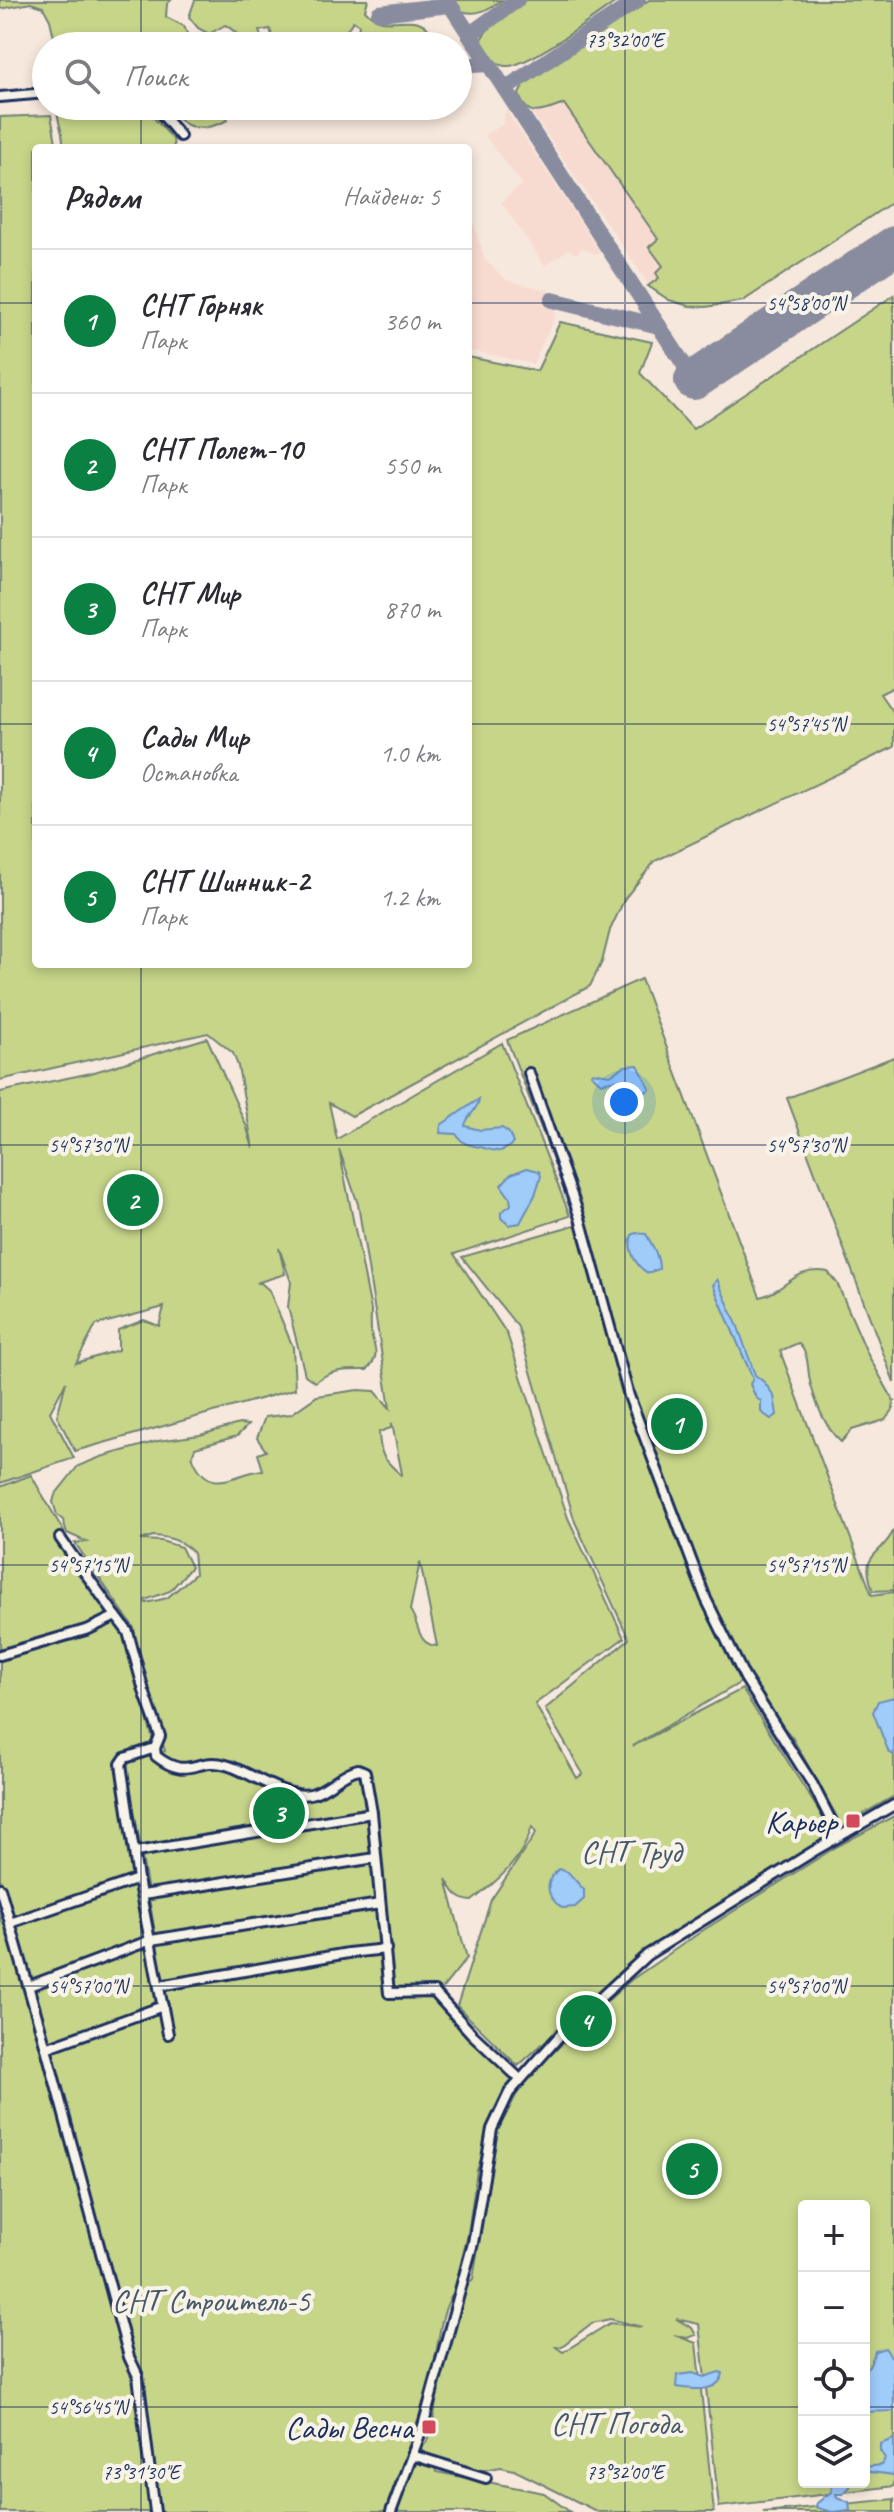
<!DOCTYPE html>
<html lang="ru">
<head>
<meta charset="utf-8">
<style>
	body { margin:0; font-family:Caveat,sans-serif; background:#f2f2f3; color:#2b2b33 }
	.controls { position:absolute; right:24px; bottom:24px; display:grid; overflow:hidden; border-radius:8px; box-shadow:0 4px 12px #0003 }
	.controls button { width:72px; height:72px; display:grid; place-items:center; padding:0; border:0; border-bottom:2px solid #e1e1e2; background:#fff; color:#2b2b33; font:40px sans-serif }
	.you { position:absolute; left:624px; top:1102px; width:28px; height:28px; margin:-20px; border:6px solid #fff; border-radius:50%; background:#1a73e8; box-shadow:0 0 0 12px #1a73e833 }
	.badge { display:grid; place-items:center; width:52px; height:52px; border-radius:50%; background:#0b8043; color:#fff; font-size:26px; font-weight:700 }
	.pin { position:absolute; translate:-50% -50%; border:4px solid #fff; box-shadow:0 2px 8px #0006 }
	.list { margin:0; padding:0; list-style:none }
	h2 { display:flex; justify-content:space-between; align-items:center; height:104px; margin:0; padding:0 32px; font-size:34px }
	h2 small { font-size:26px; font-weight:400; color:#7c7c81 }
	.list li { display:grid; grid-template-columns:52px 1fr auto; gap:24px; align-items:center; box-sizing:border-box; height:144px; padding:0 32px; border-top:2px solid #e1e1e2 }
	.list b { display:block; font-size:30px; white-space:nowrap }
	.list p { margin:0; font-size:26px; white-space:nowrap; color:#7c7c81 }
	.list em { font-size:26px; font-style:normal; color:#7c7c81 }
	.icon { flex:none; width:44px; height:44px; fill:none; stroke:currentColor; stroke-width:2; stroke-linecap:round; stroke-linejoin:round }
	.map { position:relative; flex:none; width:894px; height:2512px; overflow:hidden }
	.search { position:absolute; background:#fff; box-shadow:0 4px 12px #0003; left:32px; top:32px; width:440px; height:88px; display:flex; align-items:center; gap:20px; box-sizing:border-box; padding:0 28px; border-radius:44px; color:#7c7c81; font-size:30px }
	.panel { position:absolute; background:#fff; box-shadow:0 4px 12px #0003; left:32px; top:144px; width:440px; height:824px; border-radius:8px }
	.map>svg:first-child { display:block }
	.built { fill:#f8dbd0 }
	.green { fill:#c7d589; stroke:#718274; stroke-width:2; fill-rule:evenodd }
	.water { fill:#a0ccfa; stroke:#6b8dbc; stroke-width:2 }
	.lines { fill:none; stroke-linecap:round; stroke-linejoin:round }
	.taxiway { stroke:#898c9e; stroke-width:16 }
	.runway { stroke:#898c9e; stroke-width:40 }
	.minor-casing { stroke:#1b2f5e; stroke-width:14 }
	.minor { stroke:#f7f3e8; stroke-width:8 }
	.ticks { fill:none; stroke:#1b2f5e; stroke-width:2; stroke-opacity:0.45 }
	.poi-dot { fill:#d1495b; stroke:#f7f3e8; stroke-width:3 }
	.labels { text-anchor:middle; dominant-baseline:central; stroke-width:8; stroke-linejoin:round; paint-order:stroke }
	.poi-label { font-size:32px; fill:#1b2f5e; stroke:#f7f3e8; text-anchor:end }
	.park-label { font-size:32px; fill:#465869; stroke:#f7f3e8 }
	.ticks-label { font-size:20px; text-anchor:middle; fill:#1b2f5e; stroke:#f7f3e8; stroke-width:8; stroke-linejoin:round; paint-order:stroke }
</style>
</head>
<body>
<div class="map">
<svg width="894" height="2512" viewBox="0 0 894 2512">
	<rect width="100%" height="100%" fill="#f7e8dd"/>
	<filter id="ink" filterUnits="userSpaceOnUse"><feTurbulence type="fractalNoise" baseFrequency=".0125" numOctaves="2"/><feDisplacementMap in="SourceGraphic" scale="16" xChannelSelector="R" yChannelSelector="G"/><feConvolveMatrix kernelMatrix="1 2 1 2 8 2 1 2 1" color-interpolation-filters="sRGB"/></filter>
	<g filter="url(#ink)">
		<g class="built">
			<polygon points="564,100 659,240 665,267 661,279 650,287 532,113 546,113"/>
			<polygon points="506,110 600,252 596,254 582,248 576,254 569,249 545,266 501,202 522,184 484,135 502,125"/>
			<polygon points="468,225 474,225 485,260 508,281 549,290 556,315 533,364 468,350"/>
		</g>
		<g class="green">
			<polygon points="0,0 171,0 167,4 166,17 184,26 192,46 145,46 144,42 140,42 139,46 56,46 50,20 43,7 31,3 0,9"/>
			<path d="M195 0H368L365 10C370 15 375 20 381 21 404 24 422 12 434 38L424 46H351L357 38 359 25 353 21 338 43 330 46H275L270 29 259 31 263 42 259 46C241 46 240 32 225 25L209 34 198 28 189 17Z"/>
			<path d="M453 0H502C487 10 478 16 460 11Z"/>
			<path d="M525 0H619C598 14 526 69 505 66 493 64 485 50 481 39L494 21Z"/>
			<path d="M649 0H894V201L743 301 706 307 689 306 669 300 648 286 659 278 656 273 663 266 649 247 658 239 564 104C545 111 527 121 519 94L525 82Z"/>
			<path d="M57 106H143L173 139 174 148H63C65 133 56 121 57 106Z"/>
			<path d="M165 106H188L226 113 228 120C199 134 185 129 165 106Z"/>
			<path d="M51 115 57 148H36V964H468V357L537 371 560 322 652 342 640 373 693 429 894 295V687L880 694 894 714V747L655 861 625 898 610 930 602 962 590 986 352 1116 329 1103 337 1139 502 1043 570 1216 454 1254 507 1334 568 1518 624 1638 535 1704 577 1778 583 1774 545 1709 629 1639 575 1522 518 1327 462 1257 578 1224 507 1040 641 979 760 1297C787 1291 793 1266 828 1272L837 1283 868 1355 894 1401 893 1410 885 1420 852 1430 841 1442C826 1429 816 1404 811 1385 806 1368 811 1356 798 1343L780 1351 872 1595 894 1592V1796L842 1826 792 1737 743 1681 633 1746 742 1689 831 1830 808 1851 646 1950 518 2066 457 2006 491 1900 536 1833 532 1827C522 1861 498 1880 472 1901 457 1900 452 1890 446 1879L467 1958 441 1990 512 2080 477 2170 468 2234 454 2292C439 2313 439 2345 433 2370 421 2418 401 2465 385 2512H0V1487L31 1475 123 1634 154 1743 120 1759 133 1870 166 2039 173 2038 126 1763 165 1751 140 1667 134 1628 75 1543 87 1542 67 1533 63 1520 57 1515 53 1502 55 1495 78 1466 101 1457 158 1441 200 1435 239 1424 248 1425 237 1436 195 1448 192 1456C209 1499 233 1473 263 1470L258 1454 266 1451 257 1438 265 1417 291 1414 317 1396 358 1390 375 1391 390 1408 358 1204 339 1149 371 1310C371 1319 370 1330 372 1338 377 1353 378 1358 367 1370 346 1370 331 1369 315 1382L305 1375 288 1307 291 1282 279 1248 285 1274 256 1283H261L269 1290 293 1347 295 1389 75 1451 57 1416 66 1382 50 1412 74 1458 0 1483V1092L91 1073 207 1038 246 1125 253 1148 238 1066 233 1053 208 1033 0 1080V117ZM164 1307 159 1326 144 1320 118 1330V1350L76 1363 96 1325ZM392 1423 402 1474 401 1475C384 1459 380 1457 379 1432L391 1428ZM153 1536C170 1537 180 1540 193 1552L195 1574 167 1598 146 1603 145 1600 170 1591 191 1567 181 1547 161 1541 141 1540ZM420 1562 437 1646C416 1644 420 1624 410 1610Z"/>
			<polygon points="894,1057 894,1382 787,1098"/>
			<path d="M894 1530V1590L873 1591C859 1550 879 1560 894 1530Z"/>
			<path d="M894 1816V2486L719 2507 699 2324 676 2319 692 2328 696 2335 687 2338 674 2335 696 2343 714 2512H598L514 2470 501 2467 478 2471 424 2454 420 2447 426 2443 432 2430 438 2388 465 2286 473 2279 497 2132 522 2084 587 2019 631 1980 702 1931 836 1847ZM804 2206H864V2482H804ZM610 2319 642 2327 610 2323 563 2352 556 2347 562 2346 592 2323Z"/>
			<polygon points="427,2461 435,2465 436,2472 544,2493 570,2512 395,2512 417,2462"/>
			<polygon points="894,2499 894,2512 763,2512"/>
		</g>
		<g class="water">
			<polygon points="638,1065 650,1089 641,1095 628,1099 617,1087 616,1080 601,1083 591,1074 592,1072 610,1075 625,1066"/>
			<path d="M479 1099C478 1111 466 1116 465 1126L480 1130 502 1128 509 1133 513 1143C502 1154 497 1152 484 1148 470 1144 465 1147 456 1134L440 1133 441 1125Z"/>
			<polygon points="527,1168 539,1171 541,1176 535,1195 520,1223 509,1225 501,1218 501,1212 511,1205 510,1198 501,1185 511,1174"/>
			<path d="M636 1233 646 1234C653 1246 659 1256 659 1269L648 1273C635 1266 627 1249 632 1235Z"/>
			<polygon points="717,1279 738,1327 755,1375 764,1382 774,1396 777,1415 771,1419 761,1412 761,1401 756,1398 750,1384 753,1379 713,1285"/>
			<polygon points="894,1697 894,1755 889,1753 873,1712 878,1701"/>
			<path d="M559 1869 568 1872 584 1890V1899L575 1907 562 1908C546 1897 543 1882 559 1869Z"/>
			<polygon points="885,2348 893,2359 894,2411 864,2412 864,2370 870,2365 875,2351"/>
			<path d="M719 2372 723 2373C719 2394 692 2389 676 2387L677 2375 693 2373 704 2377Z"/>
			<polygon points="894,2439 894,2475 864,2471 864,2467 882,2465 885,2458 880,2451 880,2444"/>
			<polygon points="833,2482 849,2482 850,2487 843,2494 836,2494 837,2497 849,2502 850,2510 832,2512 817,2508 816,2504 831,2492"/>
		</g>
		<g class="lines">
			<g class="taxiway">
				<polyline points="447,0 694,380"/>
				<polyline points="379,13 450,5"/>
				<polyline points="469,35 517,0"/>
				<polyline points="458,66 488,64"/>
				<polyline points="505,89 638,0"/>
				<polyline points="552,300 659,326"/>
			</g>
			<polyline class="runway" points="694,380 894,246"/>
			<defs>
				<g id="minor">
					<polyline points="0,97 46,93"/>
					<polyline points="155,106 180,136"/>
					<polyline points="529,1073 580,1218 629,1396 706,1599 745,1678 813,1785 839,1836"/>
					<polyline points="60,1538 116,1616"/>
					<polyline points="0,1655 89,1629 116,1616 128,1632 144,1691 160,1736 155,1748 125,1758 121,1764 138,1879 168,2034"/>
					<path d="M155 1748 156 1756C189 1782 196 1756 226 1765 252 1772 288 1802 314 1793 330 1788 341 1773 358 1769L365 1772 372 1813 389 1993 434 1992 472 2034 520 2079"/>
					<polyline points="136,1852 372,1813"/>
					<polyline points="0,1888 46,2048 129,2357 138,2376 155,2512"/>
					<polyline points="143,1895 375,1858"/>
					<polyline points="10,1923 138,1879"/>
					<polyline points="29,1986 151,1940 380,1904"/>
					<polyline points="159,1986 348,1953 386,1949"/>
					<polyline points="46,2048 163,2006"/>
					<polyline points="412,2455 486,2478"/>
					<polyline points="391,2512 423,2426 473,2243 492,2129 509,2093 562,2033 647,1955 814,1851 894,1805"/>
				</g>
			</defs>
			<use href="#minor" class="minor-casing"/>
			<use href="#minor" class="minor"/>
		</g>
	</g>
	<path class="ticks" d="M141 0V46M625 0V2512M141 106V148M0 303H36M468 303H894M0 724H36M468 724H894M141 964V2512M0 1145H894M0 1565H894M0 1986H894M0 2407H804M864 2407H894"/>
	<g class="poi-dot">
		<rect x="845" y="1813" width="16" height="16" rx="4"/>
		<rect x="421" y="2419" width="16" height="16" rx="4"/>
	</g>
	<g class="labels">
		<g class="poi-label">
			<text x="837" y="1821">Карьер</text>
			<text x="413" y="2427">Сады Весна</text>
		</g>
		<g class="park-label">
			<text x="631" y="1851">СНТ Труд</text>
			<text x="211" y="2300">СНТ Строитель-5</text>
			<text x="616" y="2423">СНТ Погода</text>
		</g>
	</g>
	<g class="ticks-label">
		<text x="625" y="47">73°32'00"E</text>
		<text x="806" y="310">54°58'00"N</text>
		<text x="806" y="731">54°57'45"N</text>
		<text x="88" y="1152">54°57'30"N</text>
		<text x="806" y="1152">54°57'30"N</text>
		<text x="88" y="1572">54°57'15"N</text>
		<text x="806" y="1572">54°57'15"N</text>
		<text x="88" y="1993">54°57'00"N</text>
		<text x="806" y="1993">54°57'00"N</text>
		<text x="88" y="2414">54°56'45"N</text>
		<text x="141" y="2479">73°31'30"E</text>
		<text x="625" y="2479">73°32'00"E</text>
	</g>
</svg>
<div class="controls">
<button>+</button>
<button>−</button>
<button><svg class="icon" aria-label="locate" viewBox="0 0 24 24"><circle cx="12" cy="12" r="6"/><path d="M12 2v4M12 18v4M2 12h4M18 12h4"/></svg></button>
<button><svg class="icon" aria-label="layers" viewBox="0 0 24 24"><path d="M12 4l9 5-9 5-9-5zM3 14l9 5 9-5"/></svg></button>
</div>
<div class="you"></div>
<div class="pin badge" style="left:677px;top:1424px">1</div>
<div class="pin badge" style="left:133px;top:1200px">2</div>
<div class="pin badge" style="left:279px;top:1813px">3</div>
<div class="pin badge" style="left:586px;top:2021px">4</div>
<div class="pin badge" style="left:692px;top:2169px">5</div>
<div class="search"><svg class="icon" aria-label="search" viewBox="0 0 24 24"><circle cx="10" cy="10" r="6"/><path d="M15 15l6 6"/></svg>Поиск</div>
<section class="panel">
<h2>Рядом<small>Найдено: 5</small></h2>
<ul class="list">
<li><span class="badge">1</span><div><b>СНТ Горняк</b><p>Парк</p></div><em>360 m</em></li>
<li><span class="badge">2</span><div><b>СНТ Полет-10</b><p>Парк</p></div><em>550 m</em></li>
<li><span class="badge">3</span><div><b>СНТ Мир</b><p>Парк</p></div><em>870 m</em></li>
<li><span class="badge">4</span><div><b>Сады Мир</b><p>Остановка</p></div><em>1.0 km</em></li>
<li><span class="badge">5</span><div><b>СНТ Шинник-2</b><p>Парк</p></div><em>1.2 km</em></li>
</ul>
</section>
</div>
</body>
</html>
